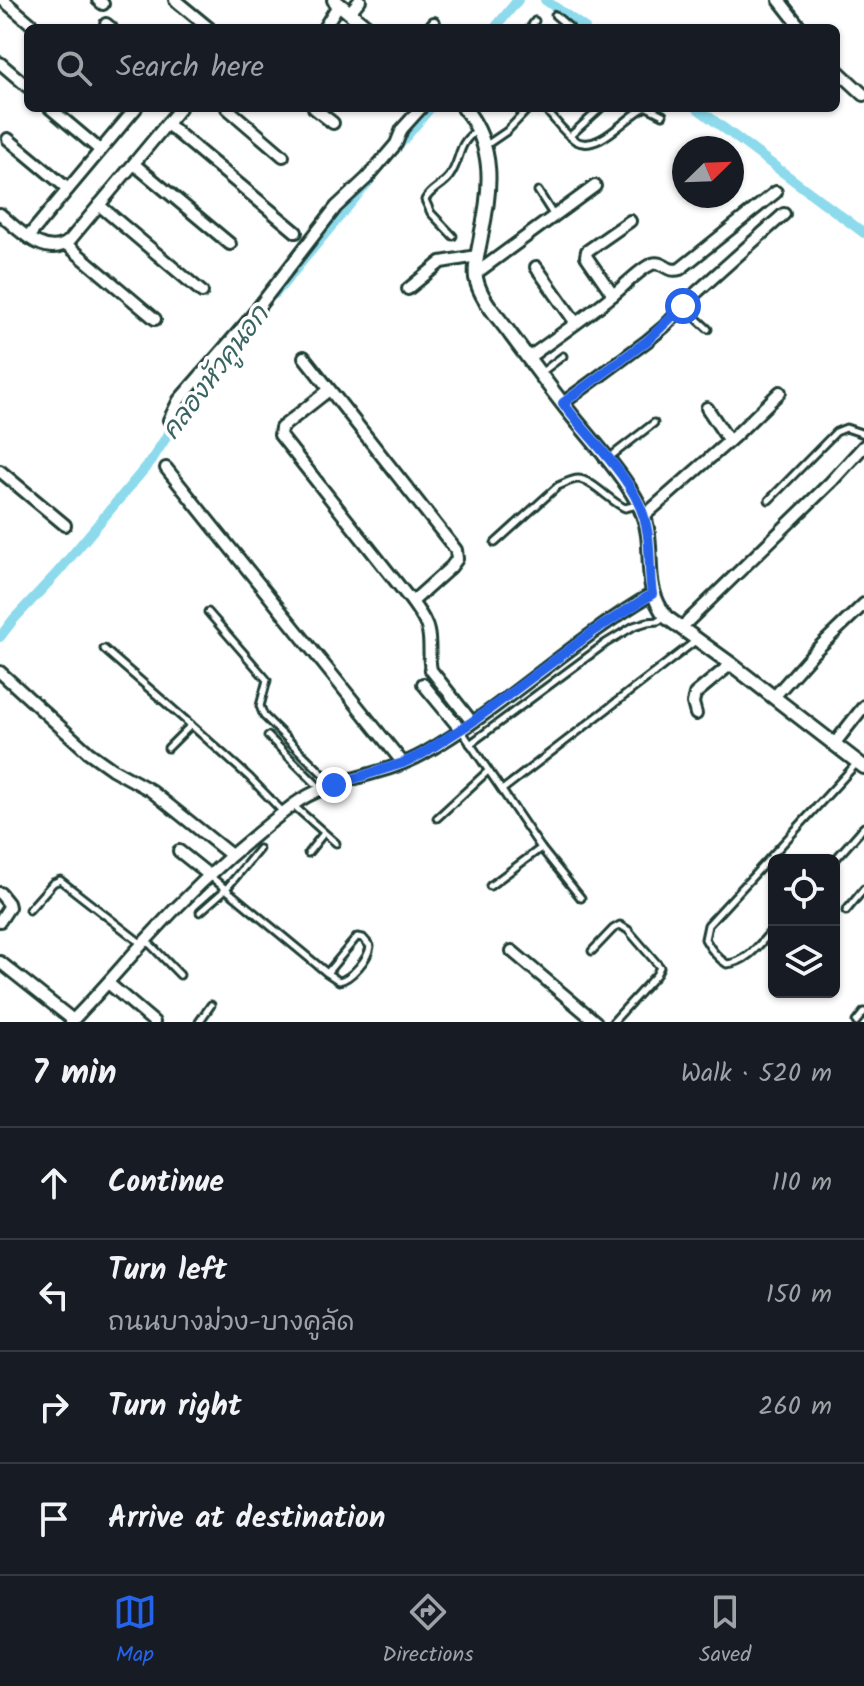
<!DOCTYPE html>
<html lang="en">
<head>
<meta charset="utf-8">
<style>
	body { margin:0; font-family:Kalam,"Playpen Sans Thai",sans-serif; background:#242831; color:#f1f3f6 }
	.controls { position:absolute; right:24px; bottom:24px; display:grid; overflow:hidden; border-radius:12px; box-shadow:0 2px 6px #0004 }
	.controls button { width:72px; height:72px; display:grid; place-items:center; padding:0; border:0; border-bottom:2px solid #363941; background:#171b24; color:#f1f3f6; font:40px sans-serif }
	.compass { position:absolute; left:672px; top:136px; width:72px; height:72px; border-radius:50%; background:#171b24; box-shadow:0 2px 6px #0004; rotate:67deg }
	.stop { position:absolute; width:24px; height:24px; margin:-18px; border:6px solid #2563eb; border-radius:50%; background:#fff }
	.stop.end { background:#2563eb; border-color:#fff; box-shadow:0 2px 8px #0008 }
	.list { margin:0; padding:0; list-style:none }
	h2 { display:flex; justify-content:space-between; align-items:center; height:104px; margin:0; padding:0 32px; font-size:34px }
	h2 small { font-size:26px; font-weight:400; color:#9ea1a6 }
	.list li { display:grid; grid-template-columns:52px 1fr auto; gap:24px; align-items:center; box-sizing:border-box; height:112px; padding:0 32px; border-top:2px solid #363941 }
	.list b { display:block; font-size:30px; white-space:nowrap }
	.list p { margin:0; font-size:26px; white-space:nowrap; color:#9ea1a6 }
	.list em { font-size:26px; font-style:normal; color:#9ea1a6 }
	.icon { flex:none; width:44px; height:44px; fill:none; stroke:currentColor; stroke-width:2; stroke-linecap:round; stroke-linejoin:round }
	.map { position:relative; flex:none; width:864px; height:1022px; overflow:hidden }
	.search { position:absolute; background:#171b24; box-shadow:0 2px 6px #0004; left:24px; right:24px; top:24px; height:88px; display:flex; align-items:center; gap:20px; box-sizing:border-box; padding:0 28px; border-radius:12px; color:#9ea1a6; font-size:30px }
	.sheet { height:552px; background:#171b24 }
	nav { display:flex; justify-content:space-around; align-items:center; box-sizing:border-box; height:112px; border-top:2px solid #363941; background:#171b24; font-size:22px; color:#9ea1a6 }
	nav a { display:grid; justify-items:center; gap:4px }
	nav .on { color:#2563eb }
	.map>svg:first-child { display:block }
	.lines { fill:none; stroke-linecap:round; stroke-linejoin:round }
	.canal { stroke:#8ddaed; stroke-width:10 }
	.service-casing { stroke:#1f3d34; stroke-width:11 }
	.minor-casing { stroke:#1f3d34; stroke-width:16 }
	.tertiary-casing { stroke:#1f3d34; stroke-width:18 }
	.service { stroke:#fff; stroke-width:5 }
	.minor { stroke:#fff; stroke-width:10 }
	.tertiary { stroke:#fff; stroke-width:12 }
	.route { stroke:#2563eb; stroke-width:10 }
	.labels { text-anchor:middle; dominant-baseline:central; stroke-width:7; stroke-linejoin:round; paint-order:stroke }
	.water-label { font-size:26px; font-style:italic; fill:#3a6462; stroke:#fff }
</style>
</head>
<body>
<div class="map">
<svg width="864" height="1022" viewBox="0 0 864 1022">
	<rect width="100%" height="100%" fill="#fff"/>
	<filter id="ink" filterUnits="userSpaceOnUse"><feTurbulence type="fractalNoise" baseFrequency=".0125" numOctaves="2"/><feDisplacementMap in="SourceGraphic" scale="16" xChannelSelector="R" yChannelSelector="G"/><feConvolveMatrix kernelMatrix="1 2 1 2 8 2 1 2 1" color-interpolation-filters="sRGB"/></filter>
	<g filter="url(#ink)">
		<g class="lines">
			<g class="canal">
				<polyline points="545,0 585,28"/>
				<polyline points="495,28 518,0"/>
				<polyline points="697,108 864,233"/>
				<polyline points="395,150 430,108"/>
				<polyline points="275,294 370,180"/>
				<polyline points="0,637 13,620 58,572 151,461 193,395 240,338"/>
			</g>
			<defs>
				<g id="service">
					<polyline points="555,15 570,28"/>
					<polyline points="530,28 535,21"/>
					<path d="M544 108C554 118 564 134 576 141 598 153 626 117 644 108"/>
					<polyline points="649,108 663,115"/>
					<polyline points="570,136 601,108"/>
					<polyline points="485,146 507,131 529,108"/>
					<polyline points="538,191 554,216"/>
					<path d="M453 236 431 213 425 200C430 190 442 186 449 177 462 159 456 145 476 131"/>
					<polyline points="684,307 708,329"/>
					<polyline points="542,372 563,356"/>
					<polyline points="610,457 654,423"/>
					<polyline points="769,500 836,432 846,428 864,434"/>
					<path d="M495 543 558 486C564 484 571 479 578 479 591 479 611 502 625 508L637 505"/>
					<polyline points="208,612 267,680 260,706 264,716 334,785"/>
					<polyline points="104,649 191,725"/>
					<polyline points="461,730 541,848 581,898"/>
					<polyline points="268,736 321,789"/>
					<polyline points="470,744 606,643 634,626 647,622 658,621 665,617"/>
					<polyline points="168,748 191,725 249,777 283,812"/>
					<polyline points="502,790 698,639"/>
					<polyline points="293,805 336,843"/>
					<polyline points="437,818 488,771"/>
					<polyline points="308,853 324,833"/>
					<polyline points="834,861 864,827"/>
					<path d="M210 876 327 973 339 981C351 979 369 958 370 946L363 938 357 937 327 973"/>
					<polyline points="490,886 541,848"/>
					<polyline points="29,910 53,883 60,880 142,944"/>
					<polyline points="846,911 864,889"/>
					<polyline points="200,912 226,889 259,849"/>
					<path d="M774 928C760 943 749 962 727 964 717 958 711 950 705 939L708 925 857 763"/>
					<polyline points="146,940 180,975"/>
					<polyline points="592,951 613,929 620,925 628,930 660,967 656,975 613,1022"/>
					<polyline points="199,1022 211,1005"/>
					<polyline points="856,1022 864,1012"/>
				</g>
				<g id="minor">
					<polyline points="3,0 36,28"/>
					<polyline points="98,0 103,4"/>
					<polyline points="175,0 209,28"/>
					<polyline points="779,0 801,28"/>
					<polyline points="350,12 360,0"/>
					<polyline points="106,24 111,28"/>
					<polyline points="324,28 339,4"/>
					<polyline points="430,28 434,23"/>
					<polyline points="0,63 28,87"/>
					<polyline points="836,69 864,95"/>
					<polyline points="50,108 100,150"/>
					<polyline points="227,108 283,156"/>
					<polyline points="314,108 333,123"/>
					<polyline points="167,124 296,232"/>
					<polyline points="8,139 68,189"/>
					<polyline points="134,164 230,244"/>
					<polyline points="99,205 202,292"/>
					<path d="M0 214C18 229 47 261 70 240L180 108"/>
					<polyline points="28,237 136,108"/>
					<polyline points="66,244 155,319"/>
					<polyline points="536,267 576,323"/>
					<polyline points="475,274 595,186"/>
					<polyline points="408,289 441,262 477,256"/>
					<polyline points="613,295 586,256 587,251 630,221"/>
					<polyline points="304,357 456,550 457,559 451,567 412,602"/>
					<path d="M528 358C557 337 586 317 613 295 625 286 638 270 652 264 664 260 666 273 680 269L776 192"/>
					<path d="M329 390 281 428 280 435 412 602C418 611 426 620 428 631 431 644 428 657 431 670L472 722"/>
					<polyline points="563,403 647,341 665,326 697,292 784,214"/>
					<polyline points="707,408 729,441"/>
					<polyline points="169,420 179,400 247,322 336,207 367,178 396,144 402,129 421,108"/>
					<polyline points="166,468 403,763"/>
					<polyline points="0,471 65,525"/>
					<polyline points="644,516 736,435 780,392"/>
					<polyline points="681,628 831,482 864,446"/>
					<polyline points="0,672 88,752 112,769 150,790 231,855"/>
					<polyline points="423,684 461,730"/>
					<polyline points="774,697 813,653 864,604"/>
					<polyline points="696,714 693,703 695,694 731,664"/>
					<polyline points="835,743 864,706"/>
					<polyline points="179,851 209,875"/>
					<polyline points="0,893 8,903 9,907 0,921"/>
					<polyline points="512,951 596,1022"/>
					<polyline points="0,962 73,1020"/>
					<polyline points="108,983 154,1022"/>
					<path d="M71 1022C97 996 120 968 145 941 190 891 239 846 293 805 331 777 382 777 423 754 504 708 571 641 652 594"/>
				</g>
				<g id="tertiary">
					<polyline points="334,0 368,28"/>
					<path d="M464 108C496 147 491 190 481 236 479 249 474 264 476 278 480 299 499 318 511 335 532 363 552 391 574 418 592 440 611 461 627 485 638 501 646 516 648 535 652 567 645 589 666 617L731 664 864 767"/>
				</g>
			</defs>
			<use href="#service" class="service-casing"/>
			<use href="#minor" class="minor-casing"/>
			<use href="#tertiary" class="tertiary-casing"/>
			<use href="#service" class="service"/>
			<use href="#minor" class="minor"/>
			<use href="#tertiary" class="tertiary"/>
		</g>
	</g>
	<g class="lines" filter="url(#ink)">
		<path class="route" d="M334 785 403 763 422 754 472 722 594 631 652 594C648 568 652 540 643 514 630 474 587 437 563 403L647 341 683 306"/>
	</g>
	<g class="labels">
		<g class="water-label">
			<text transform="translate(216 373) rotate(-53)">คลองหัวคูนอก</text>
		</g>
	</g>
</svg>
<div class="controls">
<button><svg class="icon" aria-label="locate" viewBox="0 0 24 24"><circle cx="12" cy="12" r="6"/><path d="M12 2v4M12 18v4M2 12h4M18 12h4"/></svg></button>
<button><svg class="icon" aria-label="layers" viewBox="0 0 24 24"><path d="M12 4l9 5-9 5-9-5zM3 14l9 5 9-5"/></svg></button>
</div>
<svg class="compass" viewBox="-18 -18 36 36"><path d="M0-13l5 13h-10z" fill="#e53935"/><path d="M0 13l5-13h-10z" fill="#9ea1a6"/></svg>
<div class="stop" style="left:683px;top:306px"></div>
<div class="stop end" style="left:334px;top:785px"></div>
<div class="search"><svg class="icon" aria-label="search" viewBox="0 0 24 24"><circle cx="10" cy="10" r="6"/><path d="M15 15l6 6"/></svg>Search here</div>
</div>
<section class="sheet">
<h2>7 min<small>Walk · 520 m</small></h2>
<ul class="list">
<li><svg class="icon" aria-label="ahead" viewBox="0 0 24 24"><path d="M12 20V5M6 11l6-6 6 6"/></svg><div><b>Continue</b></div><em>110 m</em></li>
<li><svg class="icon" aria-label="left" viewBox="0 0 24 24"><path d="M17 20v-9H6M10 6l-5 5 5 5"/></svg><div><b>Turn left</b><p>ถนนบางม่วง-บางคูลัด</p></div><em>150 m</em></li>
<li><svg class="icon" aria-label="right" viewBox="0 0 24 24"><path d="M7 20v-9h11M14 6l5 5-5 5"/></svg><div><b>Turn right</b></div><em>260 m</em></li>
<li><svg class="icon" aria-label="arrive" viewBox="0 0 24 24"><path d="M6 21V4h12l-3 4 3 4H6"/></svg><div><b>Arrive at destination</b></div></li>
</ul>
</section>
<nav>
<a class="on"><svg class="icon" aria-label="map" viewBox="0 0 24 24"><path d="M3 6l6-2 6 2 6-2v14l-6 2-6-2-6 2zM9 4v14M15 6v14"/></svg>Map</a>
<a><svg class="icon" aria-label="directions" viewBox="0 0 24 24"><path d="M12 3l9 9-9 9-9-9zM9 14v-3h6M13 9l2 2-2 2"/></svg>Directions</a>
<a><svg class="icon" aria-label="saved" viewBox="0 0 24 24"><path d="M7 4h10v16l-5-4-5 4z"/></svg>Saved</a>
</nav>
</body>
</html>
